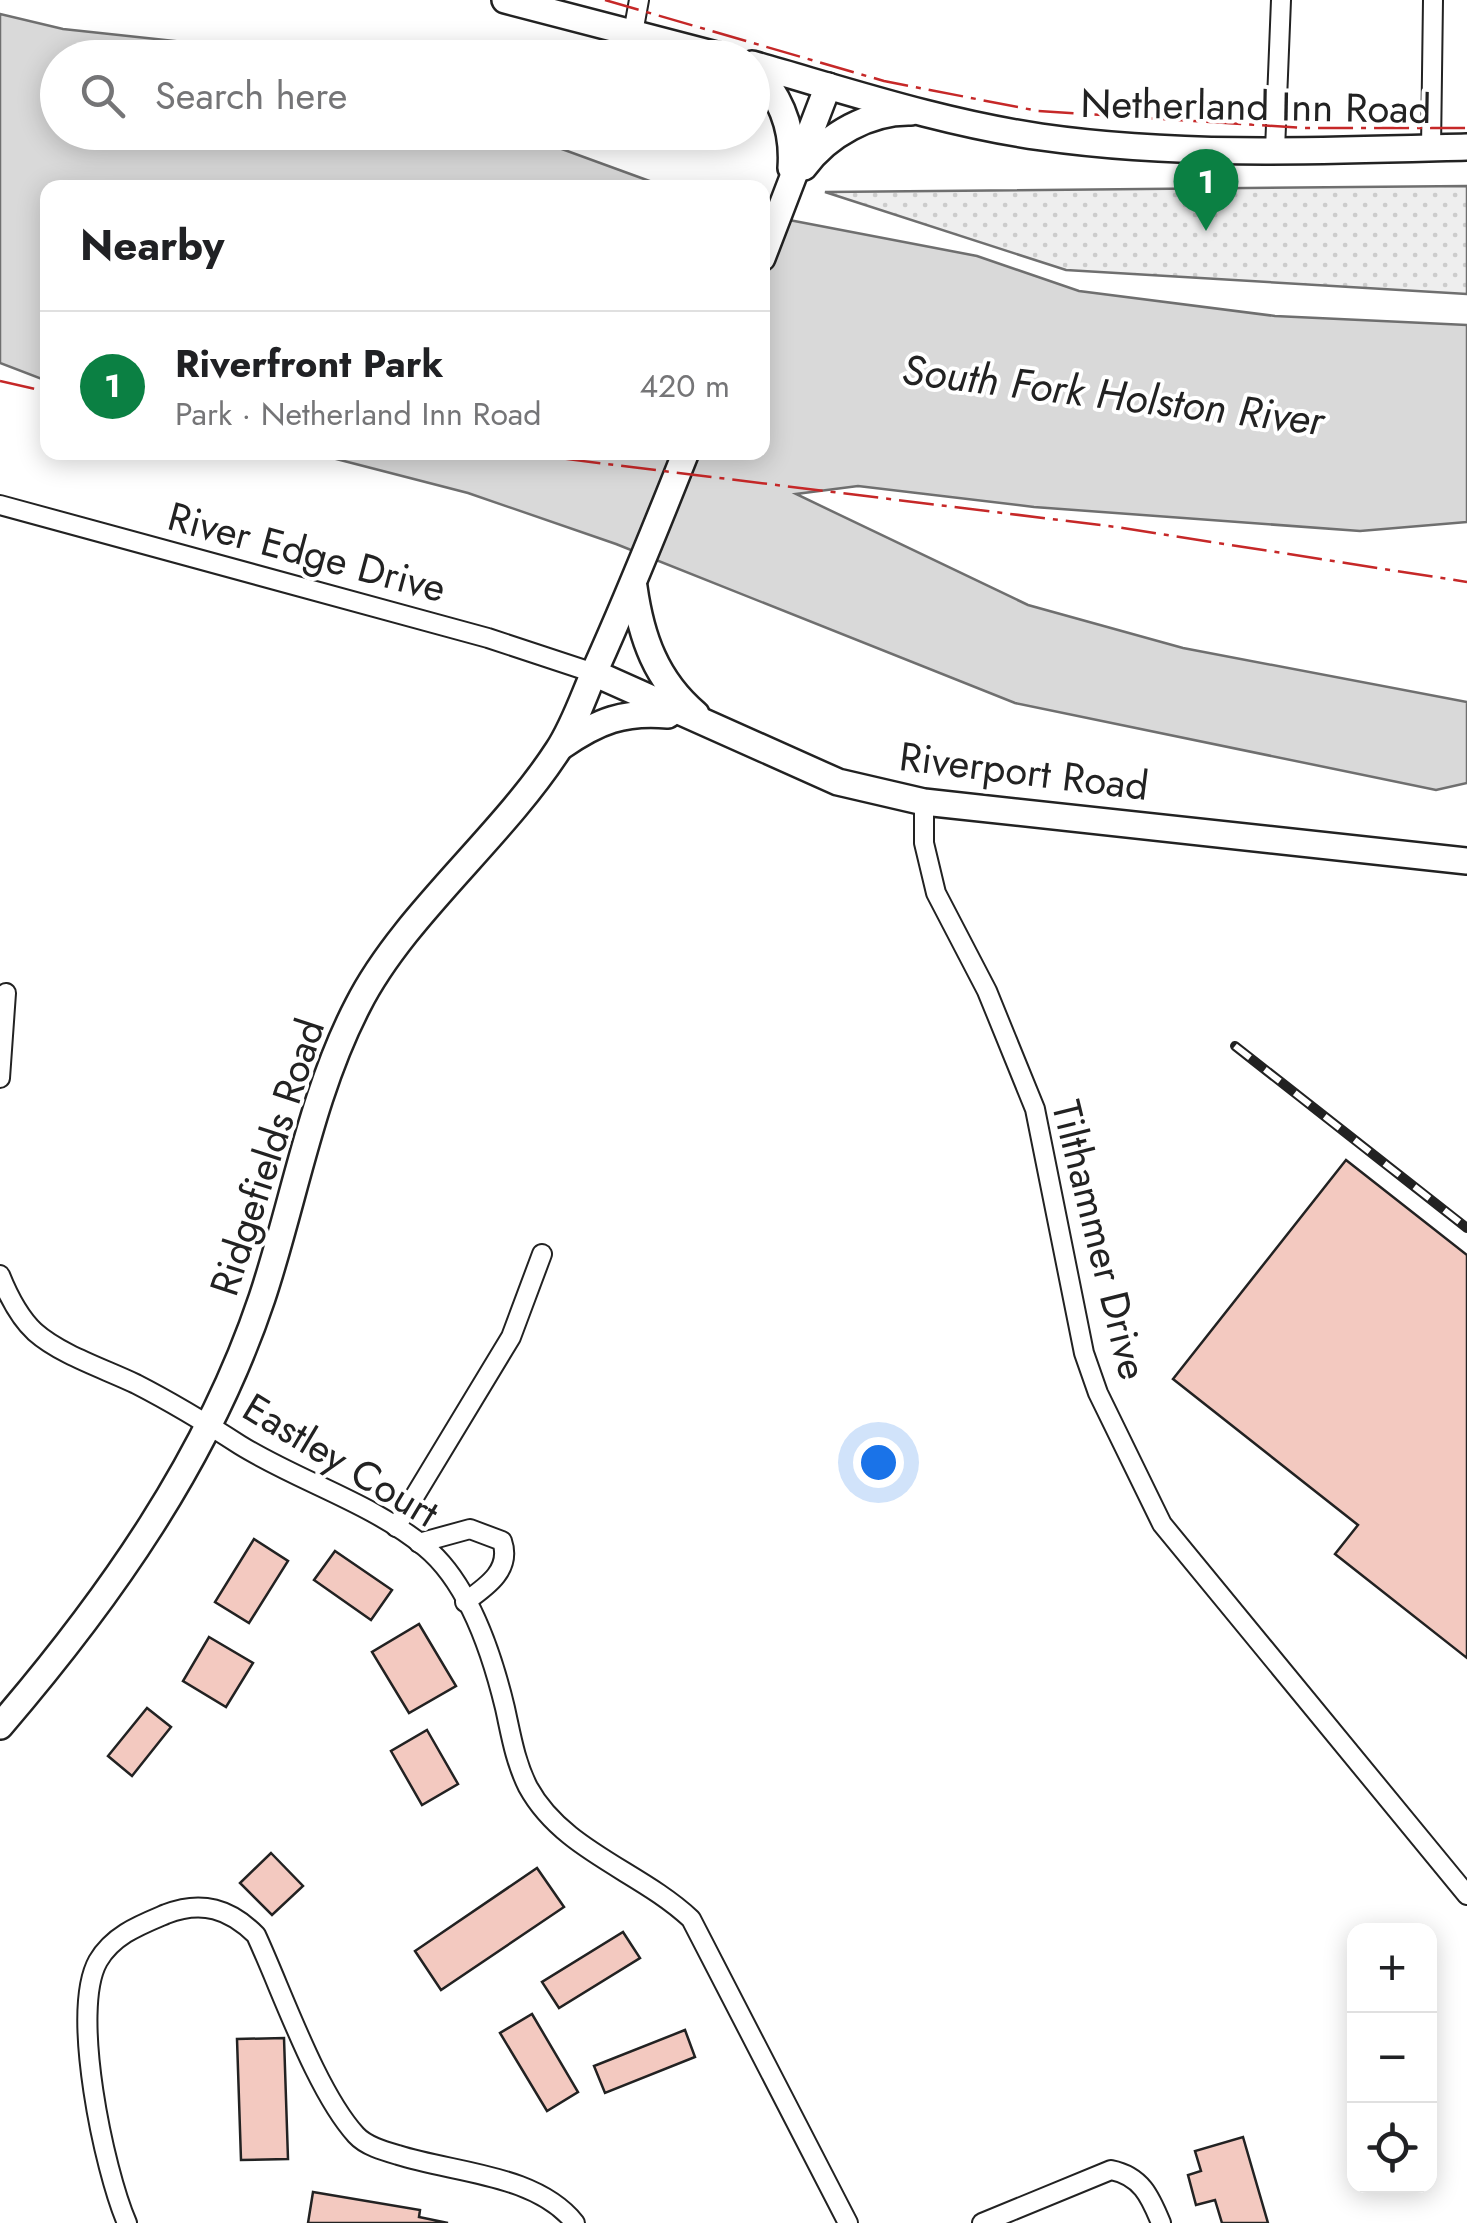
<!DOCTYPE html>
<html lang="en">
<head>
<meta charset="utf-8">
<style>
	body { margin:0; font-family:Jost,sans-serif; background:#f6f6f6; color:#202124 }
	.controls { position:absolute; right:30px; bottom:30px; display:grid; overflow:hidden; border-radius:20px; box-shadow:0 5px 25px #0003 }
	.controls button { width:90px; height:90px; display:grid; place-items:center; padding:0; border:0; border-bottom:2px solid #e0e0e0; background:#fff; color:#202124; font:50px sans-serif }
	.you { position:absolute; left:878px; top:1462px; width:35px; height:35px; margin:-25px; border:8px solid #fff; border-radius:50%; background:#1a73e8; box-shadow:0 0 0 15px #1a73e833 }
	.badge { display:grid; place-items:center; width:65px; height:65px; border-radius:50%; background:#0b8043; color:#fff; font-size:32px; font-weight:700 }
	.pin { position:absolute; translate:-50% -82px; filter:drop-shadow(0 2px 5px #0008) }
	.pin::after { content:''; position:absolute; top:52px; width:35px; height:30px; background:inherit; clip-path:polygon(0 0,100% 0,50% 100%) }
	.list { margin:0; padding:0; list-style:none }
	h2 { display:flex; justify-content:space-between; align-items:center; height:130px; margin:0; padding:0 40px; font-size:42px }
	h2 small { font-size:32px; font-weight:400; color:#757577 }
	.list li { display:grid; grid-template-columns:65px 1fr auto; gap:30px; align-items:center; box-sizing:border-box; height:150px; padding:0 40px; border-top:2px solid #e0e0e0 }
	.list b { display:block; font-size:38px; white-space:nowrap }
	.list p { margin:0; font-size:32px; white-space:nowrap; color:#757577 }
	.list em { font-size:32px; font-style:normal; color:#757577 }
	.icon { flex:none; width:55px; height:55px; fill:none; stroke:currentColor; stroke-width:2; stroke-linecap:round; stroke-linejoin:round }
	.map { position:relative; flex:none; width:1467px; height:2223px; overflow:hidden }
	.search { position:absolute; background:#fff; box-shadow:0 5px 25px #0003; left:40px; top:40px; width:730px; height:110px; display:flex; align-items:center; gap:25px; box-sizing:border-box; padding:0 35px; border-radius:55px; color:#757577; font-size:38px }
	.panel { position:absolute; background:#fff; box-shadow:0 5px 25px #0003; left:40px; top:180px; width:730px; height:280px; border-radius:20px }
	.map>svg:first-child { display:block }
	.grass { fill:url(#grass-dots); stroke:#6f6f6f; stroke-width:2.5 }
	.water { fill:#d9d9d9; stroke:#6f6f6f; stroke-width:2.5 }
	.building { fill:#f3c9c0; stroke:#222; stroke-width:2.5 }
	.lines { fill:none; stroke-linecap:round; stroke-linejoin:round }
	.street-casing { stroke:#222; stroke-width:22 }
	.secondary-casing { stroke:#222; stroke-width:30 }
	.street { stroke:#fff; stroke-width:18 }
	.secondary { stroke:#fff; stroke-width:25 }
	.rail-casing { stroke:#222; stroke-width:10 }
	.rail { stroke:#fff; stroke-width:6; stroke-dasharray:19; stroke-linecap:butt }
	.power { stroke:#c62828; stroke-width:2.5; stroke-dasharray:35 8 5 8; stroke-linecap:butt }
	.labels { text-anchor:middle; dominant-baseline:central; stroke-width:8; stroke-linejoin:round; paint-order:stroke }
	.street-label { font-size:40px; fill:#222; stroke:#fff }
	.water-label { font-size:42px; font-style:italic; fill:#222; stroke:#fff }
</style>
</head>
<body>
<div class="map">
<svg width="1467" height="2223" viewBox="0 0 1467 2223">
	<defs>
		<pattern id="grass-dots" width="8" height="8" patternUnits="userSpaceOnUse" patternTransform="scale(2.5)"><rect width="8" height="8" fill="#eee"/><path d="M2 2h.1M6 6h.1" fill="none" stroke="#ccc" stroke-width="1.8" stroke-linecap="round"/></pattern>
	</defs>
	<rect width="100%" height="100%" fill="#fff"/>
	<polygon class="grass" points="1467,186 1467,294 1066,270 825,192"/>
	<g class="water">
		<polygon points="0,14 63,29 323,57 58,58 58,132 518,133 666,187 48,188 47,381 0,363"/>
		<polygon points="763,215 977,256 1079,291 1275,316 1467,325 1467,522 1360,531 1034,507 858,486 796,494 1028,605 1183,648 1467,702 1467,783 1436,790 1015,703 616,544 468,493 313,453 762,452"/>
	</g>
	<g class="building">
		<polygon points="1346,1160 1467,1255 1467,1658 1335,1554 1358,1525 1173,1379"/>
		<polygon points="254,1539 288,1561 249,1623 215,1602"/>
		<polygon points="335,1551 392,1590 371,1620 314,1580"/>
		<polygon points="419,1624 456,1686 409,1713 372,1652"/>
		<polygon points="209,1637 253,1663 226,1707 183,1681"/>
		<polygon points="147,1708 171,1727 132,1776 108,1756"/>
		<polygon points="427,1730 458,1784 422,1805 391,1751"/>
		<polygon points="271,1853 303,1886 272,1915 240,1883"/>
		<polygon points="537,1868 564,1907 441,1990 415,1951"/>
		<polygon points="623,1932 640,1958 559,2008 542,1982"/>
		<polygon points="532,2014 578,2092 547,2111 500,2033"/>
		<polygon points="685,2030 695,2057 605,2093 594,2066"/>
		<polygon points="284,2038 288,2159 241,2160 237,2039"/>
		<polygon points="1243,2137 1268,2223 1222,2223 1215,2200 1196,2205 1188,2175 1201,2171 1195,2151"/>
		<polygon points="313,2192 420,2210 419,2217 448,2223 308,2223"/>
	</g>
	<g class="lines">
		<defs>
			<g id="street">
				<polyline points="633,33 639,0"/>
				<polyline points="1431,148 1433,0"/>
				<polyline points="1275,150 1281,0"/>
				<polyline points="0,505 488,638 594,673"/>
				<polyline points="924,802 924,843 936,893 987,991 1035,1109 1084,1353 1098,1393 1162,1524 1467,1895"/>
				<polyline points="0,1078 6,993"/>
				<path d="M0 1275C8 1295 19 1317 35 1332 61 1355 105 1369 136 1384 173 1403 206 1423 240 1445 300 1482 370 1502 425 1547 469 1583 492 1654 505 1708 511 1735 515 1761 528 1787 563 1851 640 1871 691 1919L848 2223"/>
				<polyline points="396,1527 511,1337 542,1254"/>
				<path d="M419 1543 470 1529 502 1541C512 1570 486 1587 465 1602"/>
				<path d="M127 2223C104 2170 70 2011 98 1961 113 1935 140 1925 166 1914 202 1900 230 1909 256 1935 282 1991 316 2091 356 2135 366 2146 384 2151 398 2155 454 2173 536 2174 575 2223"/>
				<path d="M982 2223 1111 2170C1141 2176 1150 2196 1161 2223"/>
			</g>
			<g id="secondary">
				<polyline points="505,0 728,58"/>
				<path d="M752 64C847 91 943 123 1041 137 1181 157 1325 151 1467 147"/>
				<path d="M752 66C780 95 794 127 791 168"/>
				<path d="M804 167C827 135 870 111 911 112"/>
				<polyline points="762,258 828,86"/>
				<path d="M634 587C641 637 656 680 696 714"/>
				<polyline points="594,673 838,782 924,802 1467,861"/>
				<path d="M562 746C598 721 624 711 668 715"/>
				<path d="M0 1726C109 1599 208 1459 262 1298 294 1202 311 1095 358 1005 403 916 501 838 558 750 574 726 584 695 596 668 628 597 657 525 686 452"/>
			</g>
		</defs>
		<use href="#street" class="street-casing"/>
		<use href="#secondary" class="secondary-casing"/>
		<use href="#street" class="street"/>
		<use href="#secondary" class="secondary"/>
		<defs>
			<polyline id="rail" points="1235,1046 1467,1228"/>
		</defs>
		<use href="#rail" class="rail-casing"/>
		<use href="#rail" class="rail"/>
		<g class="power">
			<polyline points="605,0 884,81 1038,111 1305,128 1467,128"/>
			<polyline points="0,381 48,392"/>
			<polyline points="510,452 1116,527 1467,582"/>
		</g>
	</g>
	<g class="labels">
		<g class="street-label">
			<text transform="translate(1256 106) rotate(1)">Netherland Inn Road</text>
			<text transform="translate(307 552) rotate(15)">River Edge Drive</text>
			<text transform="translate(1024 771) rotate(7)">Riverport Road</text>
			<text transform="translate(267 1157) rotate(-72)">Ridgefields Road</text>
			<text transform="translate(1100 1240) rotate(76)">Tilthammer Drive</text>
			<text transform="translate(341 1460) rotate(31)">Eastley Court</text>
		</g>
		<g class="water-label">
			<text transform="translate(1113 395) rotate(7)">South Fork Holston River</text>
		</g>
	</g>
</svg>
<div class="controls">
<button>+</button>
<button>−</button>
<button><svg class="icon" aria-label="locate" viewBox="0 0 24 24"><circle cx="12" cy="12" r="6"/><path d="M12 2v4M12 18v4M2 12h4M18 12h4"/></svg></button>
</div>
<div class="you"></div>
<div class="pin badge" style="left:1206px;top:231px">1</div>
<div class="search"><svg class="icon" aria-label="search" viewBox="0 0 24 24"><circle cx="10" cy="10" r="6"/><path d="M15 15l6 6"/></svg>Search here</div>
<section class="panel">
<h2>Nearby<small></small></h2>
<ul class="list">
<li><span class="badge">1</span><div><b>Riverfront Park</b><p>Park · Netherland Inn Road</p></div><em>420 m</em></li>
</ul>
</section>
</div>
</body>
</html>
